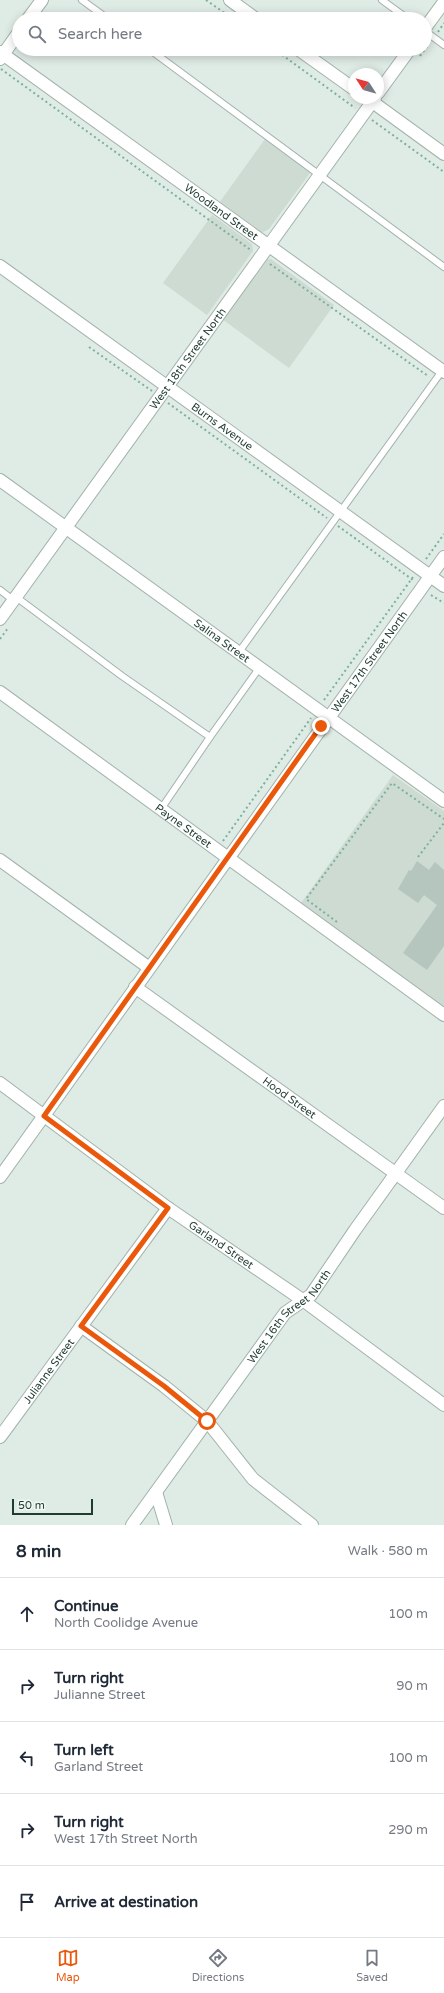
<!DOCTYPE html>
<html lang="en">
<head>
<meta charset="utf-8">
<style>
	body { margin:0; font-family:"Varela Round",sans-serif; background:#f6f6f7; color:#1f2937 }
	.compass { position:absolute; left:348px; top:68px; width:36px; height:36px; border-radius:50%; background:#fff; box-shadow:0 2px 10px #0003; rotate:306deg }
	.scale { position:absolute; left:12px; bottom:10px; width:81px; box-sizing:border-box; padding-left:4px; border:2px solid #1f3c31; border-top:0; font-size:11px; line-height:14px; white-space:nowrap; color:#1f3c31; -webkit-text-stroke:3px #f0f8f3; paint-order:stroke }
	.stop { position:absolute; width:12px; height:12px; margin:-9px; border:3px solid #ea580c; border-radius:50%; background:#fff }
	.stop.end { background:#ea580c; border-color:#fff; box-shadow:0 1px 4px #0008 }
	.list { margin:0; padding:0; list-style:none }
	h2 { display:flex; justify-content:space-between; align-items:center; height:52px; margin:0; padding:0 16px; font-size:17px }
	h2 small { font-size:13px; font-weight:400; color:#747a83 }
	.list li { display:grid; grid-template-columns:26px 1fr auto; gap:12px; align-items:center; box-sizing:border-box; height:72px; padding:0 16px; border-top:1px solid #e0e1e3 }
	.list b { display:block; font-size:15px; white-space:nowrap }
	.list p { margin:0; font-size:13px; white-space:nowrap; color:#747a83 }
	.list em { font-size:13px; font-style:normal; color:#747a83 }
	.icon { flex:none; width:22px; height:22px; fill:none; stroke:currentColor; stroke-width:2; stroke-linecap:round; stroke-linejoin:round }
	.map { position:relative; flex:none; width:444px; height:1525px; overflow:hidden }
	.search { position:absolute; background:#fff; box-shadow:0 2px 10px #0003; left:12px; right:12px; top:12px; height:44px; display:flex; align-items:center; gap:10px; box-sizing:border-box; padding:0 14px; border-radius:22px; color:#747a83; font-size:15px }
	.sheet { height:412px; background:#fff }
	nav { display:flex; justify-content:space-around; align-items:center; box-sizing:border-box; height:56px; border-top:1px solid #e0e1e3; background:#fff; font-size:11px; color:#747a83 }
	nav a { display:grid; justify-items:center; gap:2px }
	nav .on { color:#ea580c }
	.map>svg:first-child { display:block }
	.built { fill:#cddbd3 }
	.building { fill:#b4c6bd }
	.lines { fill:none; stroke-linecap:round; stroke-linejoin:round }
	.service-casing { stroke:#a2b3ab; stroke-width:8 }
	.minor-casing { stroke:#a2b3ab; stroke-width:14 }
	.path { stroke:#7db19b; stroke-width:2; stroke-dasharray:2 3; stroke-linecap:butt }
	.service { stroke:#fff; stroke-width:6 }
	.minor { stroke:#fff; stroke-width:12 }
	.route { stroke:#ea580c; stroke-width:5 }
	.labels { text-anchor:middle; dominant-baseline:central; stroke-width:3; stroke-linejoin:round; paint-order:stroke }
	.street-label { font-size:11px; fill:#1f3c31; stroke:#f0f8f3 }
</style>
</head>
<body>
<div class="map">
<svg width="444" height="1525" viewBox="0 0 444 1525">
	<rect width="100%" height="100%" fill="#dfebe5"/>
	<g class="built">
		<polygon points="265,139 305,167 310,173 269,229 263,232 258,231 219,203"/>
		<polygon points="212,215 252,244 253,251 207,315 163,283"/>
		<polygon points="268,259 271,259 334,305 289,368 222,319"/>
		<polygon points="393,775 444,811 444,1008 301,903"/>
	</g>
	<polygon class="building" points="417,861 429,870 435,862 444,870 444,946 427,970 403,953 437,905 424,895 418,903 398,889 409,870 411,871"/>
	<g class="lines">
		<defs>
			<g id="service">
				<polyline points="82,0 108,19"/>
				<polyline points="382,0 408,19"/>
				<polyline points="425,31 444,45"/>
				<polyline points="149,49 444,267"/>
				<polyline points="0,590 13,600"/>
				<polyline points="16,597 122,676 210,737 161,809"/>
				<polyline points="239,652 442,371"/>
				<polyline points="210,737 260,667"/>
			</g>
			<g id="minor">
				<polyline points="230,0 256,19"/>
				<polyline points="28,19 42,0"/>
				<polyline points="425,28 444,2"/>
				<polyline points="298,49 354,89"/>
				<path id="s1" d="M0 52 444 372"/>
				<polyline points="0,59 19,32"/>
				<polyline points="378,93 410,49"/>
				<polyline points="367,98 444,154"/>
				<path id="s2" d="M0 266 444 586"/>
				<path id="s3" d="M0 480 444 801"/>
				<path id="s4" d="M0 619 375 98"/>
				<path id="s5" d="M0 692 444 1015"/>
				<polyline points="0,860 148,967"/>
				<path id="s6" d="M135 987 444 1208"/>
				<path id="s7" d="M0 1083 168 1208 304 1301 444 1405"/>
				<path id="s8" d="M0 1177 444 557"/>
				<polyline points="81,1326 164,1386 207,1421 253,1479 312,1525"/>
				<path id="s9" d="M0 1437 168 1208"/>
				<polyline points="156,1492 166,1525"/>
				<path id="s10" d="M132 1525 285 1313 311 1295 355 1230 444 1106"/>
			</g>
		</defs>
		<use href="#service" class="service-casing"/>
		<use href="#minor" class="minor-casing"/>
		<g class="path">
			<polyline points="206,0 233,19"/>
			<polyline points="438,32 444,23"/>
			<polyline points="274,49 355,108"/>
			<polyline points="420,56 429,44"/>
			<polyline points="1,69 252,251"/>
			<polyline points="372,120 444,172"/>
			<polyline points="270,264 428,376"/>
			<polyline points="89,347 152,391"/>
			<polyline points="168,403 327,518"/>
			<polyline points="338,526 413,580"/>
			<polyline points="426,559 444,534"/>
			<polyline points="431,595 444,603"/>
			<polyline points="0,639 8,628"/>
			<polyline points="324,700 413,577"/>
			<polyline points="223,841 311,718"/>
			<polyline points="418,857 444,823"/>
			<polyline points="337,922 306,899 392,783 444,819"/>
		</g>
		<use href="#service" class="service"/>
		<use href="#minor" class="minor"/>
	</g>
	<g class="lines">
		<polyline class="route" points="207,1421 164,1386 81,1326 168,1208 44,1116 321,726"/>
	</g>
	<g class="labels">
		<g class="street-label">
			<text stroke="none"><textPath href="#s1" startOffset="273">Woodland Street</textPath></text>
			<text stroke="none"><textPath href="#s4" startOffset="321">West 18th Street North</textPath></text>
			<text stroke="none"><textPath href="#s2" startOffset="274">Burns Avenue</textPath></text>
			<text stroke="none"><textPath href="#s3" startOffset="274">Salina Street</textPath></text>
			<text stroke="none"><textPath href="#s8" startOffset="634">West 17th Street North</textPath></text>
			<text stroke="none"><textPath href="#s5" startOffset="227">Payne Street</textPath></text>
			<text stroke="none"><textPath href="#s6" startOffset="190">Hood Street</textPath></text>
			<text stroke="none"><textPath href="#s7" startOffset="274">Garland Street</textPath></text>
			<text stroke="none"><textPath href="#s10" startOffset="262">West 16th Street North</textPath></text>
			<text stroke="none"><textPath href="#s9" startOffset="82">Julianne Street</textPath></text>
		</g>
	</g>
</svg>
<svg class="compass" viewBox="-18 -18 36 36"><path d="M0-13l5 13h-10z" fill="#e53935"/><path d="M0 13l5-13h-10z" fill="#747a83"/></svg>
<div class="scale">50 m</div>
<div class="stop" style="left:207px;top:1421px"></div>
<div class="stop end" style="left:321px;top:726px"></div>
<div class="search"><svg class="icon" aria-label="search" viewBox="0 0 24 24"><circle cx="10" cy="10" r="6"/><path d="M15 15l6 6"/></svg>Search here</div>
</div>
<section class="sheet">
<h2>8 min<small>Walk · 580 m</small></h2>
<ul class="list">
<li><svg class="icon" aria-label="ahead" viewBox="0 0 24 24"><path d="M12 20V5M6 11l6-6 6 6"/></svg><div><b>Continue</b><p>North Coolidge Avenue</p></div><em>100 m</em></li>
<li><svg class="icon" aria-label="right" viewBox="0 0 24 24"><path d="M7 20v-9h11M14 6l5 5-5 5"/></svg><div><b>Turn right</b><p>Julianne Street</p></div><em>90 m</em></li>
<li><svg class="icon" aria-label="left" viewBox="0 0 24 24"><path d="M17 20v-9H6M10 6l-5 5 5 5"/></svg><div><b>Turn left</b><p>Garland Street</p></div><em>100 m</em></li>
<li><svg class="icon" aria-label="right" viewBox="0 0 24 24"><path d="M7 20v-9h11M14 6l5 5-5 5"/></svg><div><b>Turn right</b><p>West 17th Street North</p></div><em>290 m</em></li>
<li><svg class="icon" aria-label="arrive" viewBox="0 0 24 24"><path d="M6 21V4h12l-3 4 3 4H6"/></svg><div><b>Arrive at destination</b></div></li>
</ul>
</section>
<nav>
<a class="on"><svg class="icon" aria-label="map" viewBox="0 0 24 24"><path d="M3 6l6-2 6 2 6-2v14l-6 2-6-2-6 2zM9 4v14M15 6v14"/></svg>Map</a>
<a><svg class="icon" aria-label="directions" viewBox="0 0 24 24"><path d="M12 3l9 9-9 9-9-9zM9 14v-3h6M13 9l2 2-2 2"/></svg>Directions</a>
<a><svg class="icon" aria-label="saved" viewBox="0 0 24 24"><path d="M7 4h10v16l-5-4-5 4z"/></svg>Saved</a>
</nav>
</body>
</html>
